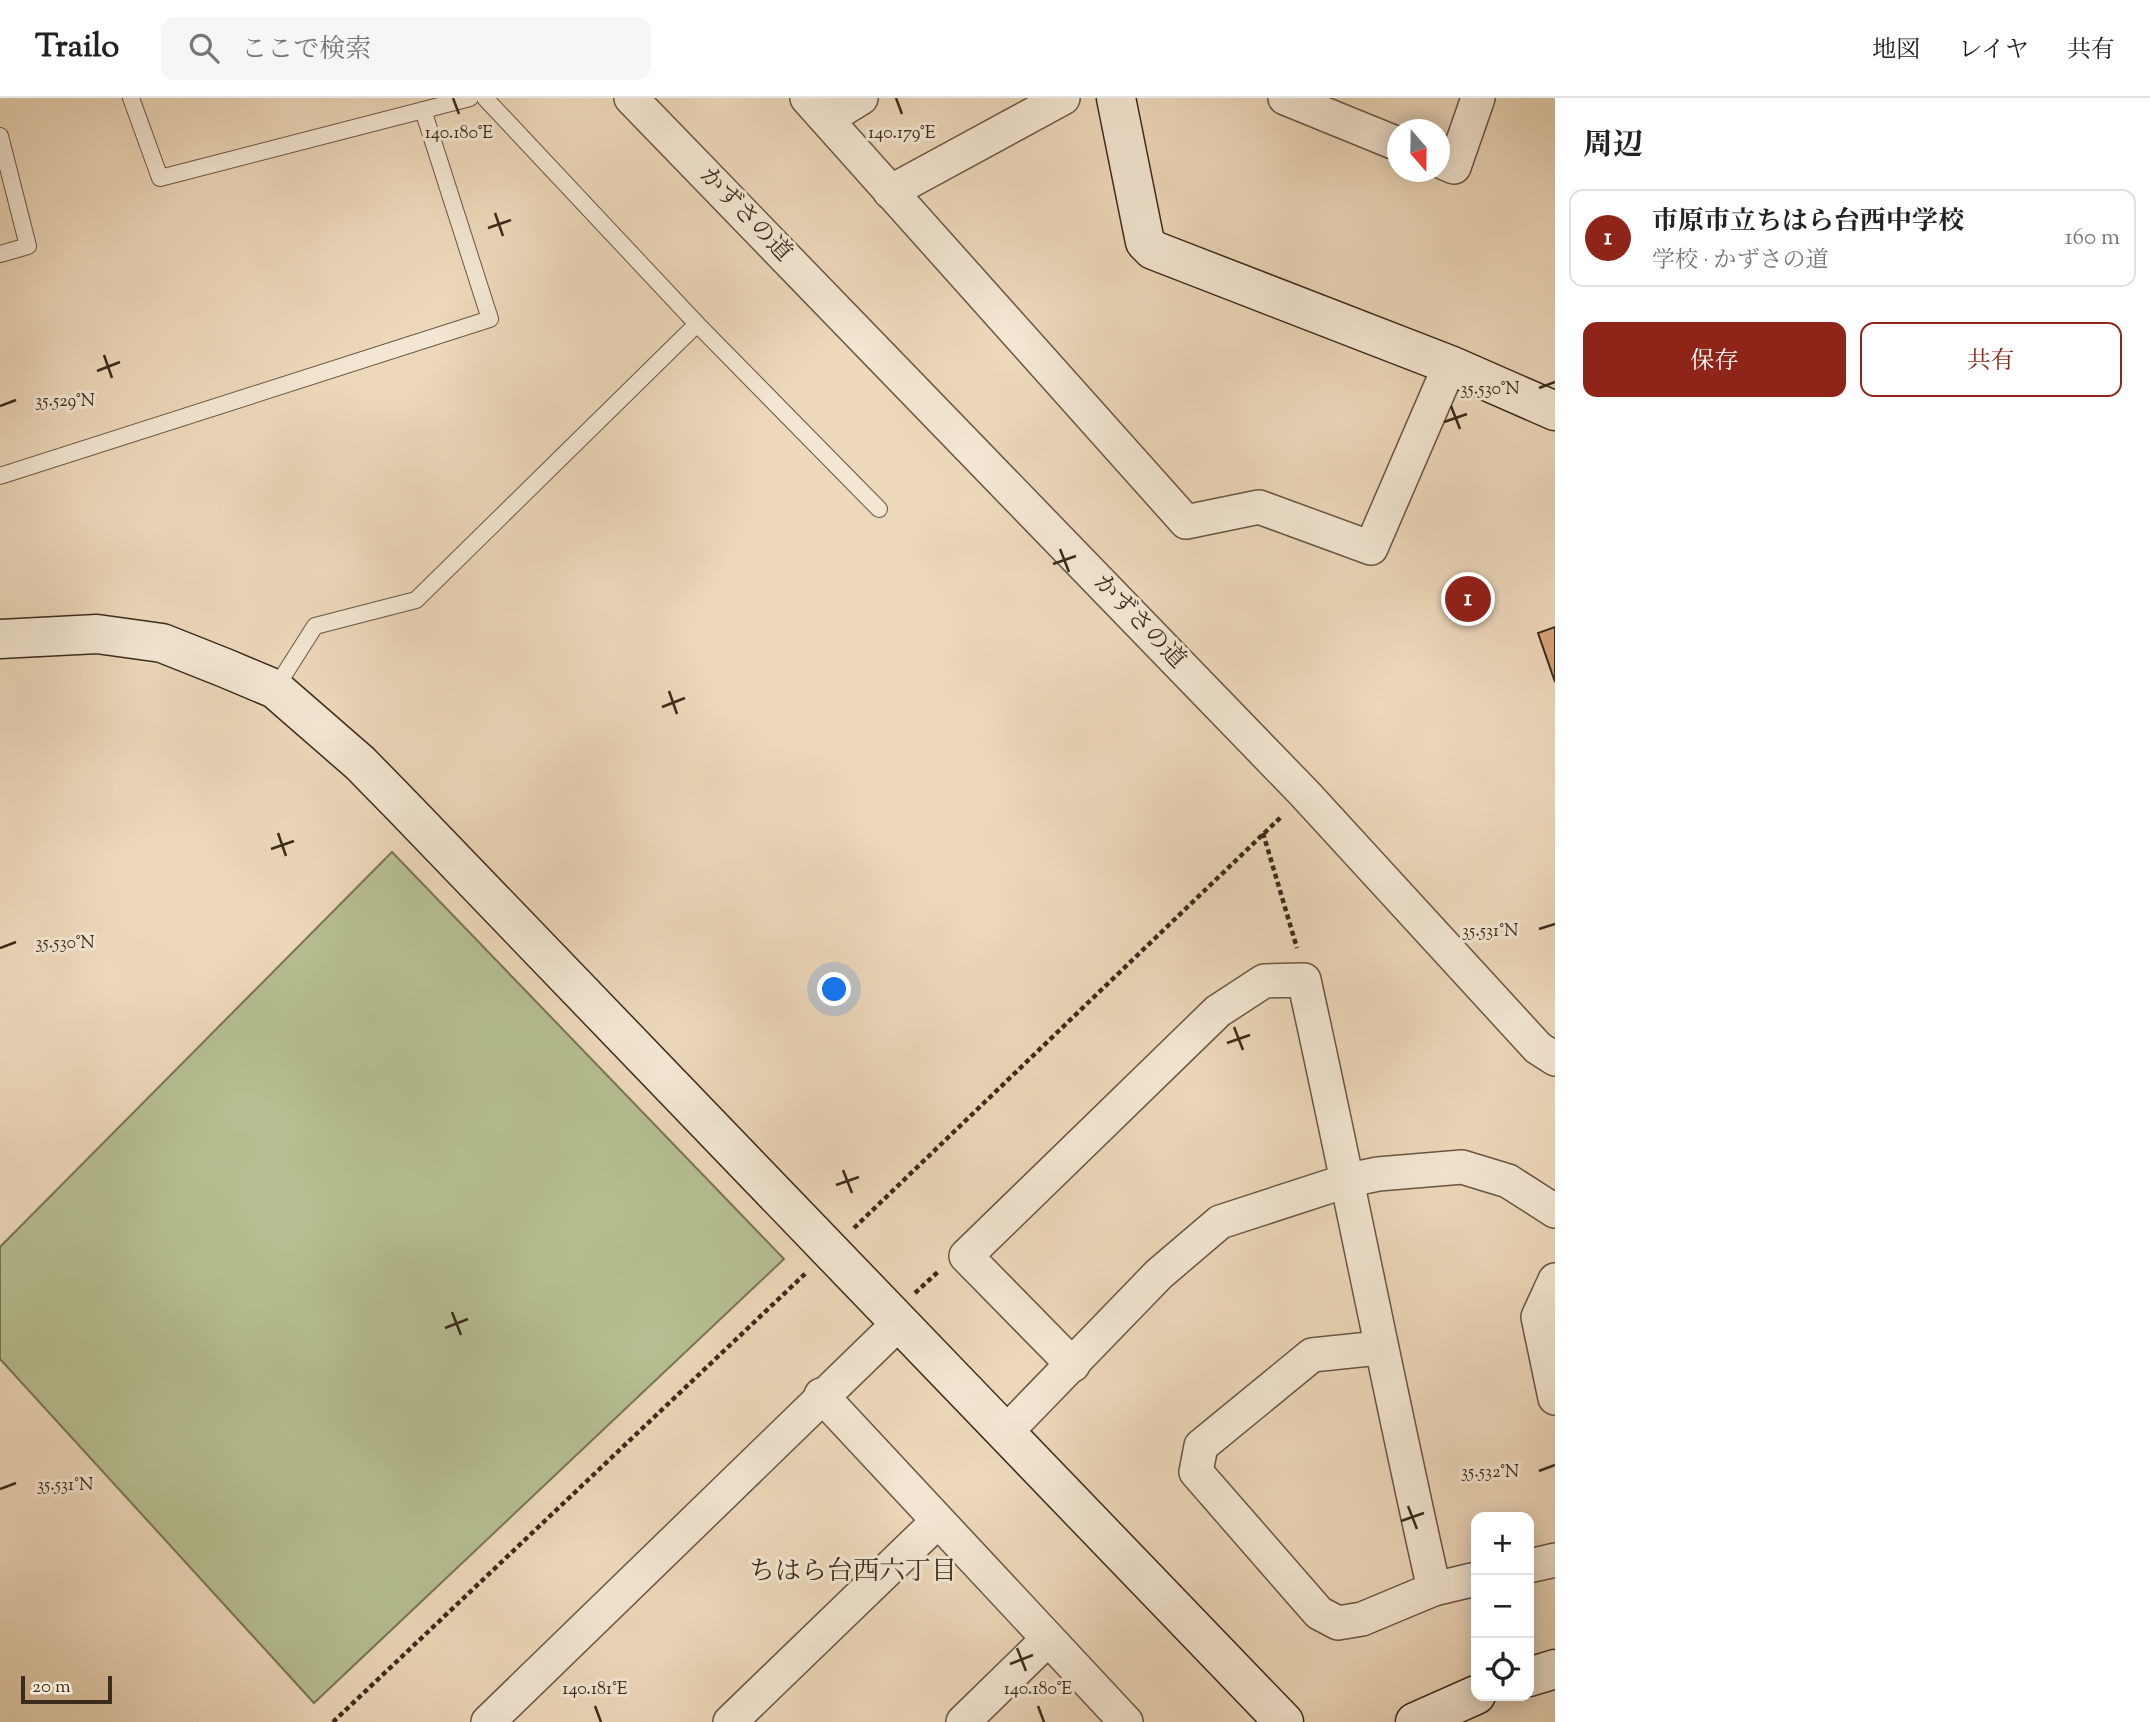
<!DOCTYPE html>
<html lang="ja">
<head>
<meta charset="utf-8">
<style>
	body { margin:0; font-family:"Sorts Mill Goudy","Noto Serif JP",serif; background:#f6f6f6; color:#222 }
	.controls { position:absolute; right:21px; bottom:21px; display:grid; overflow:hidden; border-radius:14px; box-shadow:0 4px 18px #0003 }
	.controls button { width:63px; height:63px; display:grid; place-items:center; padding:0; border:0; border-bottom:2px solid #e0e0e0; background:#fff; color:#222; font:35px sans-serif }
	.compass { position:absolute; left:1387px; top:21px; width:63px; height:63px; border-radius:50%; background:#fff; box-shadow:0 4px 18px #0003; rotate:160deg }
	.scale { position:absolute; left:21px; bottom:18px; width:91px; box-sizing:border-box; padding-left:7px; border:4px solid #3b2b1c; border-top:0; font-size:19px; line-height:24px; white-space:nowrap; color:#3b2b1c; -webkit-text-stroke:5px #f3e6d2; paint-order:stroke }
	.you { position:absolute; left:835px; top:892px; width:24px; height:24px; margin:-18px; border:5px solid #fff; border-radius:50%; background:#1a73e8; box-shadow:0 0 0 10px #1a73e833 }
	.badge { display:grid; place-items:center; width:46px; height:46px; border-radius:50%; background:#8f2418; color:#fff; font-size:23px; font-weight:700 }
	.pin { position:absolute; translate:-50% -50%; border:4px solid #fff; box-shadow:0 2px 7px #0006 }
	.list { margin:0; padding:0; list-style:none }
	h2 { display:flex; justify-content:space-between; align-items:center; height:91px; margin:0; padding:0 28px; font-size:30px }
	h2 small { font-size:23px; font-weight:400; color:#767676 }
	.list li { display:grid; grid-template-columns:46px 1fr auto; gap:21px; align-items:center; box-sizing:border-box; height:98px; margin:0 14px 14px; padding:0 14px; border:2px solid #e0e0e0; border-radius:14px }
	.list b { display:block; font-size:26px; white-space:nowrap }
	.list p { margin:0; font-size:23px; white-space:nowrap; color:#767676 }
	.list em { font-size:23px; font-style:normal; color:#767676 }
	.actions { display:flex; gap:14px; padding:21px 28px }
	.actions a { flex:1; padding:16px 0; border:2px solid #8f2418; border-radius:14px; text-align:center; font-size:24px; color:#8f2418 }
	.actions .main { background:#8f2418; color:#fff }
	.icon { flex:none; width:38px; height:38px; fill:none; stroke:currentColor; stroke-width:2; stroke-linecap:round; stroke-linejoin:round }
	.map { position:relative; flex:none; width:1555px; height:1624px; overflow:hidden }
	header { display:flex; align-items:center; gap:42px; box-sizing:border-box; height:98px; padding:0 35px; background:#fff; border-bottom:2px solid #e0e0e0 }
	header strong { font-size:33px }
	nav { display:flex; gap:38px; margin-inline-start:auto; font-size:24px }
	.search { width:490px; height:63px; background:#f6f6f6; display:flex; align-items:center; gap:18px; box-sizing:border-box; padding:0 24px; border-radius:14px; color:#767676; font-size:26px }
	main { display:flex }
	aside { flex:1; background:#fff }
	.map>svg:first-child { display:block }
	.green { fill:#b6bf91; stroke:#787556; stroke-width:2 }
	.building { fill:#d7a37c; stroke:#3b2b1c; stroke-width:2 }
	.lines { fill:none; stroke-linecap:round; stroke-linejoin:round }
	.lane-casing { stroke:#685644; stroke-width:18 }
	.street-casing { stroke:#685644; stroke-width:36 }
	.secondary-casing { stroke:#3b2b1c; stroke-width:41 }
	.path { stroke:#3b2b1c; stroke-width:4.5; stroke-dasharray:5 3.5; stroke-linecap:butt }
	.lane { stroke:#f3e6d2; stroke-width:16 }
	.street { stroke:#f3e6d2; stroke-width:33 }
	.secondary { stroke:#f3e6d2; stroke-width:38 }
	.ticks { fill:none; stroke:#3b2b1c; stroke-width:2.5 }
	.labels { text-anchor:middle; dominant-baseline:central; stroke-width:6; stroke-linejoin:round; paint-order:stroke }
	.street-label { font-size:24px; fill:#3b2b1c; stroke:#f3e6d2 }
	.neighbourhood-label { font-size:26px; fill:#3b2b1c; stroke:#f3e6d2 }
	.ticks-label { font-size:18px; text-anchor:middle; fill:#3b2b1c; stroke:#f3e6d2; stroke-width:6; stroke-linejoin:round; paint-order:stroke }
</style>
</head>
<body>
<header>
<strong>Trailo</strong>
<div class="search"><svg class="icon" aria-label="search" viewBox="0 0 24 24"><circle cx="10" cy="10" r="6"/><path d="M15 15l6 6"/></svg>ここで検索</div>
<nav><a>地図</a><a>レイヤ</a><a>共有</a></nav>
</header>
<main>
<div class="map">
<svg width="1555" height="1624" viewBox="0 0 1555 1624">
	<rect width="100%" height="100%" fill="#edd8ba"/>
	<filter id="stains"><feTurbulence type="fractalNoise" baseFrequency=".00286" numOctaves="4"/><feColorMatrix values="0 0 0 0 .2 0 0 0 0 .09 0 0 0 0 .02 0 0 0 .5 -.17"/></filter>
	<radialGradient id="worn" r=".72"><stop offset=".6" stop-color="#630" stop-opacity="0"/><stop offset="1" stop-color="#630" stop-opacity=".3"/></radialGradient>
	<polygon class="green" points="392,754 784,1161 314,1605 0,1261 0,1149"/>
	<polygon class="building" points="1555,529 1555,584 1538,535"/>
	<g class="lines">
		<defs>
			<g id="lane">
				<polyline points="131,0 160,80 470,0"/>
				<polyline points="485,0 697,226 879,411"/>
				<polyline points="0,38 28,148 0,156"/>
				<polyline points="0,378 490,221 423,12"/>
				<polyline points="275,591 315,528 416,502 697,226"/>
			</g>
			<g id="street">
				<polyline points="631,0 1305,696 1538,950 1555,961"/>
				<polyline points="807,0 1186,424 1259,409 1371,450 1450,267"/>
				<polyline points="1285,0 1398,46"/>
				<polyline points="827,21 861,0"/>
				<polyline points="1440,63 1454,69 1478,0"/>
				<polyline points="890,94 1063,0"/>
				<polyline points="1555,1182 1538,1219 1555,1300"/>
				<polyline points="1379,1250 1312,1257 1201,1348 1196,1374 1319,1515 1338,1525 1362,1521 1434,1491 1476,1481"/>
				<path d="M1073 1267 966 1158 1218 913 1264 883 1304 882C1349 1085 1388 1288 1434 1491"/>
				<polyline points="821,1297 1126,1624"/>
				<polyline points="1007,1333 1159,1176 1220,1124 1349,1082 1378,1076 1462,1069 1508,1083 1555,1113"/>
				<polyline points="1529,1468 1555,1462"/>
				<polyline points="488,1624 900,1224"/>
				<polyline points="730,1624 937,1424"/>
				<polyline points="963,1624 1048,1541"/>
			</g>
			<g id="secondary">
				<polyline points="1116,0 1145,144 1153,152 1450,267 1555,313"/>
				<polyline points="0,541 97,536 162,545 225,570 275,591 360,665 405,711 1284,1624"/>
				<polyline points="1529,1579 1555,1571"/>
				<polyline points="1415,1624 1476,1597"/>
			</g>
		</defs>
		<use href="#lane" class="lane-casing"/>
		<use href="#street" class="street-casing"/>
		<use href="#secondary" class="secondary-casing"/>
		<g class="path">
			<polyline points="1263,735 1297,850"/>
			<polyline points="854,1130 1282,718"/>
			<polyline points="915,1195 940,1172"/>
			<polyline points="333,1624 807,1174"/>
		</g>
		<use href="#lane" class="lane"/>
		<use href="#street" class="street"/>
		<use href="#secondary" class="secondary"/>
	</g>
	<path class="ticks" d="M453 0 459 16M896 0 902 16M495 115 503 138M488 130 511 122M104 257 112 280M97 273 120 264M1539 290 1555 284M0 308 16 302M1451 308 1460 331M1444 324 1467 316M1060 451 1069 474M1053 466 1076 458M669 593 677 616M662 609 685 600M278 735 286 758M271 751 294 743M1539 831 1555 826M0 850 16 844M1234 929 1243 952M1227 945 1250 937M843 1072 852 1095M836 1087 859 1079M452 1214 461 1237M445 1230 468 1221M1539 1373 1555 1367M0 1391 16 1385M1408 1408 1417 1431M1401 1423 1424 1415M1017 1550 1026 1573M1010 1566 1033 1557M595 1608 601 1624M1038 1608 1044 1624"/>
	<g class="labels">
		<g class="street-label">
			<text transform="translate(745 117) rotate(46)">かずさの道</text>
			<text transform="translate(1139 524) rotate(46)">かずさの道</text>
		</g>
		<g class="neighbourhood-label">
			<text x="853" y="1474">ちはら台西六丁目</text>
		</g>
	</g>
	<g class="ticks-label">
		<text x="459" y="40">140.180°E</text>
		<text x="902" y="40">140.179°E</text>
		<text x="1490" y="296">35.530°N</text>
		<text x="65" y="308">35.529°N</text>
		<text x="1490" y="838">35.531°N</text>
		<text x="65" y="850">35.530°N</text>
		<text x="1490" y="1379">35.532°N</text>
		<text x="65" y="1392">35.531°N</text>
		<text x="595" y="1596">140.181°E</text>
		<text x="1038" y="1596">140.180°E</text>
	</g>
	<rect width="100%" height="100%" filter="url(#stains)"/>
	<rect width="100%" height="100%" fill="url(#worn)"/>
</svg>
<div class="controls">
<button>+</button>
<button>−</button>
<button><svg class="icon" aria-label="locate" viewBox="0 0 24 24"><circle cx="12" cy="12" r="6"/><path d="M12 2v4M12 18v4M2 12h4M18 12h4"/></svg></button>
</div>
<svg class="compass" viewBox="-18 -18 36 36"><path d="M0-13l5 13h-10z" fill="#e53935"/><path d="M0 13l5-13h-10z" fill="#767676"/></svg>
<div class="scale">20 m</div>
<div class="you"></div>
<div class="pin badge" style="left:1468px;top:501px">1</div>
</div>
<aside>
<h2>周辺<small></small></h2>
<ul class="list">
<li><span class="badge">1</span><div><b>市原市立ちはら台西中学校</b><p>学校 · かずさの道</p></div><em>160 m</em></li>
</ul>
<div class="actions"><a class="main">保存</a><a>共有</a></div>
</aside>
</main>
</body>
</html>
